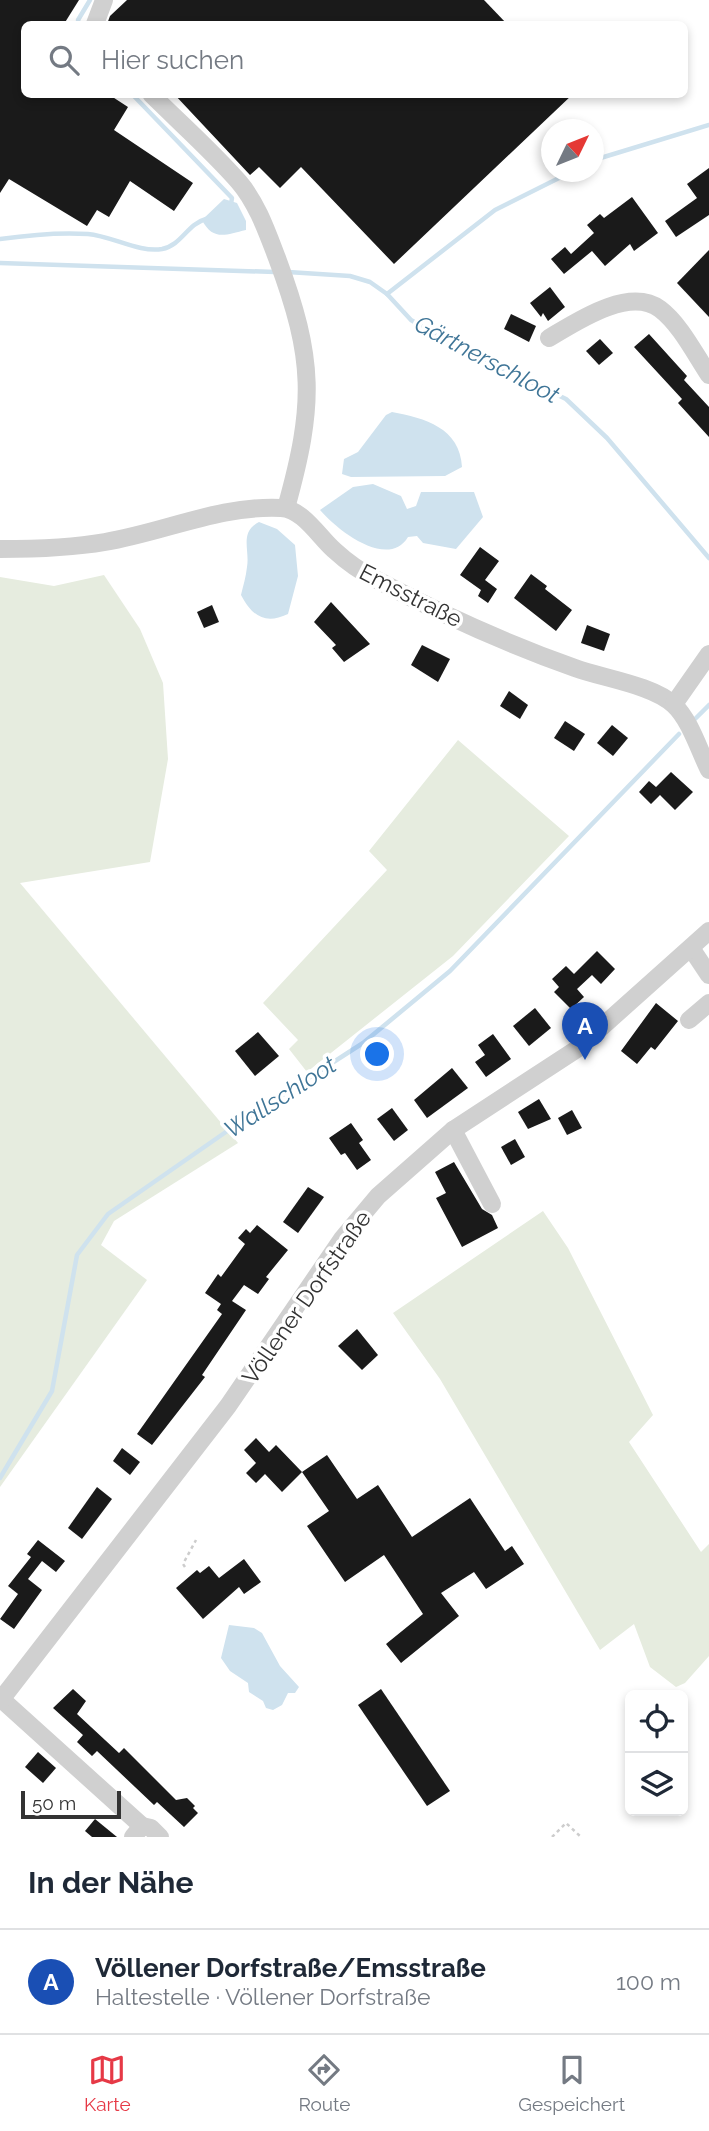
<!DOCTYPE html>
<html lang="de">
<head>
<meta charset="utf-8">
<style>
	body { margin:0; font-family:Raleway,sans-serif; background:#f6f6f7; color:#1f2937 }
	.controls { position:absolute; right:21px; bottom:21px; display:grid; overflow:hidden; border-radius:10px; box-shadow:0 4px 10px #0003 }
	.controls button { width:63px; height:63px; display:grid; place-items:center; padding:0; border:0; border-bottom:2px solid #e0e1e3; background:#fff; color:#1f2937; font:35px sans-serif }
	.compass { position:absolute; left:541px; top:119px; width:63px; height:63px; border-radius:50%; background:#fff; box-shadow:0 4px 10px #0003; rotate:47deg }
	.scale { position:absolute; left:21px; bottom:18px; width:100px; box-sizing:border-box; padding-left:7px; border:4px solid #333; border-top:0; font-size:19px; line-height:24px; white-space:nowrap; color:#333; -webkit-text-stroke:5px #fff; paint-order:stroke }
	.you { position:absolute; left:378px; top:1055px; width:24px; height:24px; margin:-18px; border:5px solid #fff; border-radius:50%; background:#1a73e8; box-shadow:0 0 0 10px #1a73e833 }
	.badge { display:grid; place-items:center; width:46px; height:46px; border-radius:50%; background:#e63946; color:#fff; font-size:23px; font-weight:700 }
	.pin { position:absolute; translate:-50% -58px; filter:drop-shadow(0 2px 4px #0008) }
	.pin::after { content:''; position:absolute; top:37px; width:24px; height:21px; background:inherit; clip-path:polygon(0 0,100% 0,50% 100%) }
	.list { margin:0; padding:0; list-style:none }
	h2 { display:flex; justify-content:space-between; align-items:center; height:91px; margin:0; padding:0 28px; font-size:30px }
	h2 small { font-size:23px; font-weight:400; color:#747a83 }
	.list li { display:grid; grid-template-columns:46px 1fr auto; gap:21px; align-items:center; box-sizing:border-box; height:105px; padding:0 28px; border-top:2px solid #e0e1e3 }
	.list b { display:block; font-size:26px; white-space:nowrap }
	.list p { margin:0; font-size:23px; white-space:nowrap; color:#747a83 }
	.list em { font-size:23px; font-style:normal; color:#747a83 }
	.icon { flex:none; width:38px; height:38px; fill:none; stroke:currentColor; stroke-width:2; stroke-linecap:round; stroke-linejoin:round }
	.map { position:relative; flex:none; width:709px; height:1837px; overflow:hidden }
	.search { position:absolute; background:#fff; box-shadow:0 4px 10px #0003; left:21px; right:21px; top:21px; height:77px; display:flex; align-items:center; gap:18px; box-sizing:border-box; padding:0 24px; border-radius:10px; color:#747a83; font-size:26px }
	.sheet { height:196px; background:#fff }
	nav { display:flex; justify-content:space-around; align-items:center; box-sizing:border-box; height:98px; border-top:2px solid #e0e1e3; background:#fff; font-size:19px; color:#747a83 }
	nav a { display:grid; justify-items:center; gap:4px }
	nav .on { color:#e63946 }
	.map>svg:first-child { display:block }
	.green { fill:#e6ecdf }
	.water { fill:#cfe2ee }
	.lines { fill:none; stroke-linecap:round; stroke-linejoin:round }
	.stream { stroke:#cfe2ee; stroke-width:4.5 }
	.building { fill:#1a1a1a }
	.path { stroke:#cdcdcd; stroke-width:2.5; stroke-dasharray:3.5 3.5; stroke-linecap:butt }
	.minor { stroke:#d0d0d0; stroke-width:18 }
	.labels { text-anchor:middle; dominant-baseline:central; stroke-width:7; stroke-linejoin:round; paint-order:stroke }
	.street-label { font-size:23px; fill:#333; stroke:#fff }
	.water-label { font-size:24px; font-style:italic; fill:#3f7597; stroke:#fff }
</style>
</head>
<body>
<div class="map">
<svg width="709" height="1837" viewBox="0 0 709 1837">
	<rect width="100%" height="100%" fill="#fff"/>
	<g class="green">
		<polygon points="104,575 140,629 163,683 168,759 150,862 20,883 238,1143 114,1221 101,1245 147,1280 0,1487 0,577 54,586"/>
		<polygon points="458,740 569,836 453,956 307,1072 289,1049 298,1040 263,1003 387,870 369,851"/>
		<polygon points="543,1211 568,1248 653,1415 629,1442 701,1552 709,1544 709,1656 685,1683 676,1687 650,1667 634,1624 600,1650 440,1379 393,1313"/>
	</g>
	<g class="water">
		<path d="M224 199 237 203 246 221V230C225 235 213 241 202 220Z"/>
		<path d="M392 412C425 418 460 428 462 467L445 476 351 477 342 474 344 459 358 452 386 415Z"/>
		<path d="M373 484 401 496 407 509 416 506 421 492H474L483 517 456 549 423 543 417 536 408 537C388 570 337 530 320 510L353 487Z"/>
		<path d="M259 522 277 529 295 545 298 576 288 614C265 625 252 616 241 595 243 586 246 577 247 567 250 550 239 532 259 522Z"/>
		<polygon points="229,1625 254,1628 262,1633 280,1666 299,1687 295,1693 288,1693 282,1705 273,1710 266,1708 263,1701 249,1692 248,1683 230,1671 221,1658"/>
	</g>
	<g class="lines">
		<g class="stream">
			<polyline points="79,24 78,20 90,0"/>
			<polyline points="132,94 232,198 231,204"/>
			<polyline points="594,160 709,125"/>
			<path d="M0 239C28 235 59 232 88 234 112 236 139 253 162 249 182 245 187 224 206 219"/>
			<polyline points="0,263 275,272"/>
			<polyline points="288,272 350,276 370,282 387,294 411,320 453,345 566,399 607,438 709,558"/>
			<polyline points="387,294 495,210 571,172"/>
			<polyline points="695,719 709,705"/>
			<polyline points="0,1478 52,1391 77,1255 108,1214 233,1127 363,1043 450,971 679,734"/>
		</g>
	</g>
	<g class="building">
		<polygon points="0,0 79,0 64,24 24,24 24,94 108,94 128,107 114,130 193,183 174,211 130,181 109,217 97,210 87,226 9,179 0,193"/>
		<polygon points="127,0 484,0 507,24 107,24 110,16"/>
		<polygon points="174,94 573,94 394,264 301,167 280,188 259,167 250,175"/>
		<polygon points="709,168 709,215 676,237 665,221 697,198 687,184"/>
		<polygon points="632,197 658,233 634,251 630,244 605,266 592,251 564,274 551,259 565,247 571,254 594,233 587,225 600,214 604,218"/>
		<polygon points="709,250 709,317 677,283"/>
		<polygon points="550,287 565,307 548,321 543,313 541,317 530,303"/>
		<polygon points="511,314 536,326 529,342 504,329"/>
		<polygon points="649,334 687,376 684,380 709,407 709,437 678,403 682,399 634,347"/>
		<polygon points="600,339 613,353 599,365 586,351"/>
		<polygon points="480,547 499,561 485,580 497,589 488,603 478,596 481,590 460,575"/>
		<polygon points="531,574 547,586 545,589 572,610 556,631 514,598"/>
		<polygon points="331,602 370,644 344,662 332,648 336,645 314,622"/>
		<polygon points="212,605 219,622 204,628 197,612"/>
		<polygon points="587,625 610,634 604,651 581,643"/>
		<polygon points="422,645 450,659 438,682 411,665"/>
		<polygon points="509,691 528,705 520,719 500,706"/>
		<polygon points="565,721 585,734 574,751 554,738"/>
		<polygon points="612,725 628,738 613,756 597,743"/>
		<polygon points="671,772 693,792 675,810 660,795 651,804 639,792 649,781 656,787"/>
		<polygon points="597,951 615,969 601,984 592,975 577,989 584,997 571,1009 554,992 559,987 552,979 566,966 574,974"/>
		<polygon points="656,1003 678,1021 655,1050 651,1047 637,1064 621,1051"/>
		<polygon points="535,1008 551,1028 529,1046 513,1026"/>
		<polygon points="258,1032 279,1056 255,1076 235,1051"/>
		<polygon points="493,1034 511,1059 486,1077 475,1062 485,1055 478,1045"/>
		<polygon points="452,1068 468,1088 427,1118 414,1100"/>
		<polygon points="539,1099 551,1119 528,1129 518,1112"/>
		<polygon points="392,1108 408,1130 394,1141 377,1119"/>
		<polygon points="572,1110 582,1128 567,1135 558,1118"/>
		<polygon points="351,1123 363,1140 359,1143 371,1160 357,1170 345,1153 341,1155 329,1138"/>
		<polygon points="515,1139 525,1157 511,1165 501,1147"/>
		<polygon points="454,1162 482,1209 492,1215 498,1228 462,1247 436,1198 446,1193 435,1172"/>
		<polygon points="308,1187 324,1197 298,1233 283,1222"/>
		<polygon points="257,1225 288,1250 266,1277 269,1279 258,1294 244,1285 232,1301 246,1310 202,1375 205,1377 152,1445 137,1434 222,1314 217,1310 221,1304 205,1293 218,1274 221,1277 245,1244 238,1238 246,1229 250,1233"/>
		<polygon points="357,1329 378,1355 362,1370 338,1346"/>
		<polygon points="256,1438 269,1452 276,1445 302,1472 282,1492 265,1474 256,1483 246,1473 256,1463 244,1450"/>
		<polygon points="122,1448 140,1462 130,1475 113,1461"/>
		<polygon points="327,1455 357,1499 378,1485 412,1537 470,1498 505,1551 512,1546 524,1564 486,1589 474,1572 441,1593 459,1616 401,1663 386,1644 423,1614 384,1555 345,1582 307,1526 329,1511 302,1472"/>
		<polygon points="97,1487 112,1499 82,1539 68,1528"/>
		<polygon points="38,1540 65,1561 56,1572 42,1561 28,1579 42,1590 14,1629 0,1619 18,1594 8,1586 31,1557 27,1554"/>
		<polygon points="244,1559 261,1582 244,1594 239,1587 203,1619 176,1588 197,1570 200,1573 209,1566 219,1578"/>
		<polygon points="73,1689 86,1701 77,1714 119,1753 124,1748 176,1800 187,1798 195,1806 193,1808 198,1813 184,1827 157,1802 154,1805 97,1751 92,1756 77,1742 83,1735 53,1708"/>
		<polygon points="381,1689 450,1791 427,1806 358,1705"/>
		<polygon points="38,1752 56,1768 43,1783 25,1767"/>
		<polygon points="95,1819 117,1837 92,1837 85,1831"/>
	</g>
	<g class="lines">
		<g class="path">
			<polyline points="185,1567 183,1564 196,1540"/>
			<polyline points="552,1837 566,1823 581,1837"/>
		</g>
		<g class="minor">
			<polyline points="95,24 104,0"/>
			<path d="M151 94C180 123 212 151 239 182 257 203 267 232 277 258 315 360 315 404 286 508"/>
			<path d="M549 338C576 322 629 286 660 309 680 324 695 354 709 375"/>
			<path d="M0 549C35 549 71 548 105 542 165 532 220 505 281 508 303 509 319 537 334 550 347 562 361 572 377 580 441 614 507 644 575 668 602 678 653 685 674 705 690 720 699 750 709 770"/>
			<polyline points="674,704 709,654"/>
			<polyline points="691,948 709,975"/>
			<polyline points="689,1020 709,1003"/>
			<polyline points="453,1130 492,1204"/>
			<polyline points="0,1698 142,1826 133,1837"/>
			<polyline points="0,1701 228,1406 342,1239 378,1196 453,1130 577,1049 709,931"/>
			<polyline points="142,1826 151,1828 160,1837"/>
		</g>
	</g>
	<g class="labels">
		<g class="street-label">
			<text transform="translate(411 595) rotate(27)">Emsstraße</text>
			<text transform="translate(306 1297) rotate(-55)">Völlener Dorfstraße</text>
		</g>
		<g class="water-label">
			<text transform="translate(487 359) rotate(28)">Gärtnerschloot</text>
			<text transform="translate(280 1097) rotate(-33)">Wallschloot</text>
		</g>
	</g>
</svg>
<div class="controls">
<button><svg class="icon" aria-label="locate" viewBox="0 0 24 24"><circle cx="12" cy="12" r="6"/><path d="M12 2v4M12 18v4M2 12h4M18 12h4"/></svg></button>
<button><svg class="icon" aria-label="layers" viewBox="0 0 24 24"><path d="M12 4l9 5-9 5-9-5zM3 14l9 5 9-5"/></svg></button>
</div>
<svg class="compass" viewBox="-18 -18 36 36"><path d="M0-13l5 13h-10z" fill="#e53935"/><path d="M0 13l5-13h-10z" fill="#747a83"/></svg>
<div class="scale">50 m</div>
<div class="you"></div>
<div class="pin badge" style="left:585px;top:1060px;background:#1a4fb4">A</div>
<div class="search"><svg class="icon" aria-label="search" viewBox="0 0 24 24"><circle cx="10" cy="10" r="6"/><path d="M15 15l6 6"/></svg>Hier suchen</div>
</div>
<section class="sheet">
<h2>In der Nähe<small></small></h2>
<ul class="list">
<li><span class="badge" style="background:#1a4fb4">A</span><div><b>Völlener Dorfstraße/Emsstraße</b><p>Haltestelle · Völlener Dorfstraße</p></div><em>100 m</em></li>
</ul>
</section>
<nav>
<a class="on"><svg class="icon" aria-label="map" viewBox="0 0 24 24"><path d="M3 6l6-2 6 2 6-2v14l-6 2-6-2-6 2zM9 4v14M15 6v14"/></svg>Karte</a>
<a><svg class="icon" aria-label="directions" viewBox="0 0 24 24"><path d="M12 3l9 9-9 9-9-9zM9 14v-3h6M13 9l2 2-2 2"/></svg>Route</a>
<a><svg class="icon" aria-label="saved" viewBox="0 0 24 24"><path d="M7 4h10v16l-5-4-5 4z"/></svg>Gespeichert</a>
</nav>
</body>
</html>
